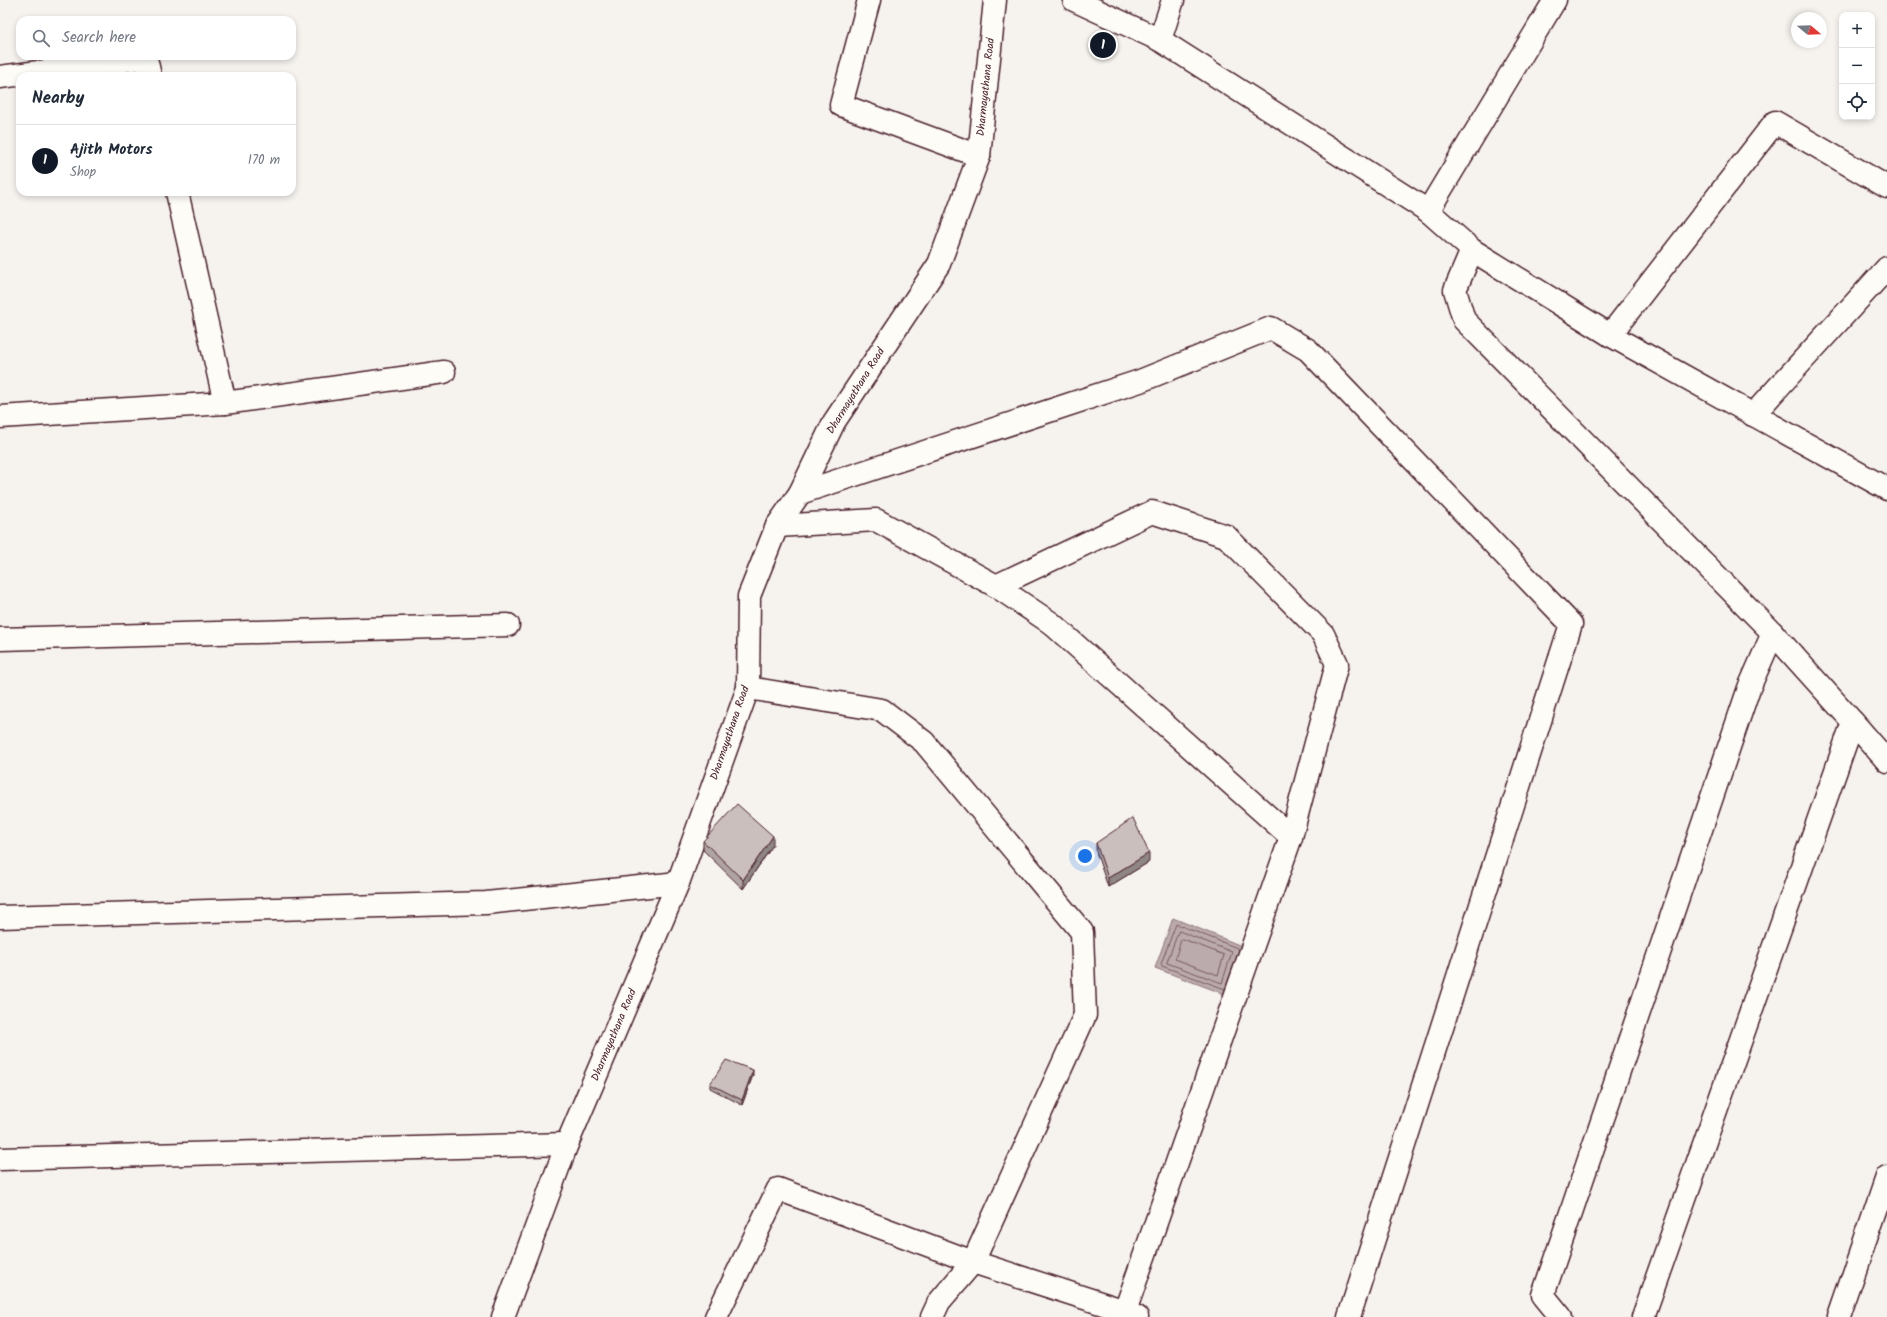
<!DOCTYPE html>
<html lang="en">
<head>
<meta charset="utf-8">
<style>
	body { margin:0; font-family:Kalam,sans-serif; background:#f2f2f3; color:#1f2937 }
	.controls { position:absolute; right:12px; top:12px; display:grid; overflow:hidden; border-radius:8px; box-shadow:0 2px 6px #0003 }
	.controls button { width:36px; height:36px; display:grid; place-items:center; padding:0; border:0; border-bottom:1px solid #e0e1e3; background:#fff; color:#1f2937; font:20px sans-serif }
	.compass { position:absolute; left:1791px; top:12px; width:36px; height:36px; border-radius:50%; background:#fff; box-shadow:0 2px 6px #0003; rotate:109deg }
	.you { position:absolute; left:1085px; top:856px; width:14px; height:14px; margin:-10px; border:3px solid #fff; border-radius:50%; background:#1a73e8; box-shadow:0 0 0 6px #1a73e833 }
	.badge { display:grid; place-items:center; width:26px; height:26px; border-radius:50%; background:#111827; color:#fff; font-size:13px; font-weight:700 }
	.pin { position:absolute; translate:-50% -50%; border:2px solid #fff; box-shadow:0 1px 4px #0006 }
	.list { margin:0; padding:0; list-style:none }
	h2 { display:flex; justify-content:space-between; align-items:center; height:52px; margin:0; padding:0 16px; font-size:17px }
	h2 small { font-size:13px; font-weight:400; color:#747a83 }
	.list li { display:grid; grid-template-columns:26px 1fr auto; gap:12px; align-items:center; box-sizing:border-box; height:72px; padding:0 16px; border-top:1px solid #e0e1e3 }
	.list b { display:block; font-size:15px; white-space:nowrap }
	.list p { margin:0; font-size:13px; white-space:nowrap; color:#747a83 }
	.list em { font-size:13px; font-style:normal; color:#747a83 }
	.icon { flex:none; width:22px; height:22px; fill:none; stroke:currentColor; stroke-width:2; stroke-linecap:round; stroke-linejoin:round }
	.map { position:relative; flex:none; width:1887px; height:1317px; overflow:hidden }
	.search { position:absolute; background:#fff; box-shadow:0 2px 6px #0003; left:16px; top:16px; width:280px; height:44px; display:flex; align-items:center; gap:10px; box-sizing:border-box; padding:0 14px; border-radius:12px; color:#747a83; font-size:15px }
	.panel { position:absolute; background:#fff; box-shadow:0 2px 6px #0003; left:16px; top:72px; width:280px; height:124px; border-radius:12px }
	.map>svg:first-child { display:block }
	.water { fill:#bbabac; stroke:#8e7378 }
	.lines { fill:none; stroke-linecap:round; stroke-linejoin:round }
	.shore { stroke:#77575f; stroke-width:1 }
	.minor-casing { stroke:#4a1f2b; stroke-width:25 }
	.minor { stroke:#fdfcf7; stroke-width:22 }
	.wall { fill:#afa4a3; stroke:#4a1f2b }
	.shaded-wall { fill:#8e8685; stroke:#4a1f2b }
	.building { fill:#cbbfbe; stroke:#4a1f2b }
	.labels { text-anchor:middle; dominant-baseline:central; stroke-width:3.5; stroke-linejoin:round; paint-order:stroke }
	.street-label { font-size:11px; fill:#4a1f2b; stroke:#fdfcf7 }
</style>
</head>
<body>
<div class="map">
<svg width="1887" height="1317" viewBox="0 0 1887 1317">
	<rect width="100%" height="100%" fill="#f6f3ef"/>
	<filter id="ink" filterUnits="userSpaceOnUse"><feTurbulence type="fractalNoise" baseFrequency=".025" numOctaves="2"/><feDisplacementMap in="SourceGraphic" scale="8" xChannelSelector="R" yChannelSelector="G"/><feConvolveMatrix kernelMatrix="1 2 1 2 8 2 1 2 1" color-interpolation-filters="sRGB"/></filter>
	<g filter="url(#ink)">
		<polygon class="water" points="1173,918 1244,947 1227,995 1155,968"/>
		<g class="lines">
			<g class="shore">
				<polygon points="1179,931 1232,952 1222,983 1167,963"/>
				<polygon points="1183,939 1224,955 1218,975 1175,959 1181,940"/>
				<polyline points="1225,989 1162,966 1161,964 1176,924 1237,948 1239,950"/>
			</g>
			<defs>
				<g id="minor">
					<polyline points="869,0 841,105 979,156"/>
					<polyline points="1074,0 1160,40 1173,0"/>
					<polyline points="1160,40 1428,211 1472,250 1610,335 1887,489"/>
					<polyline points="0,77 146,58 150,76"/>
					<polyline points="177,192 225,403"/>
					<polyline points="1428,211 1555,0"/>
					<polyline points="1472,250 1455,290 1464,320 1773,633 1853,722 1643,1317"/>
					<polyline points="1610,335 1775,122 1887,187"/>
					<polyline points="1753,415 1887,268"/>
					<polyline points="0,417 225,403 444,372"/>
					<polyline points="800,493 1140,381 1271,328 1308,350 1571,624 1349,1317"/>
					<polyline points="777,526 876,520 996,586 1051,623 1291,837"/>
					<polyline points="996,586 1152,512 1226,536 1323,634 1337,664 1291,837 1125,1311 1137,1317"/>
					<polyline points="0,639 508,625"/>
					<polyline points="748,688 882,710 924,742 1082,932 1085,1015 973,1262 939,1302 932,1317"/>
					<polyline points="1853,722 1887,761"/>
					<polyline points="0,917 486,903 678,883"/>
					<polyline points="0,1159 567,1144"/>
					<polyline points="503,1317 567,1144 678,883 748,688 749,596 777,526 800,493 834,422 939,264 979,156 995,0"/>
					<polyline points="716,1317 778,1189 973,1262 1125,1311"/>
					<polyline points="1561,1317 1543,1295 1749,688 1773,633"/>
					<polyline points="1839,1317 1887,1177"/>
				</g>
			</defs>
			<use href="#minor" class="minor-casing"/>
			<use href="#minor" class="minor"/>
		</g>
		<g class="wall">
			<polygon points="703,841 773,845 743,889 703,850"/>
			<polygon points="1096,843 1149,862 1108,887 1096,852"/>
			<polygon points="753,1075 742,1105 710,1088 710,1084"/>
		</g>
		<g class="shaded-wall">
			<polygon points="773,836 773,845 743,889 743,880"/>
			<polygon points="1149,853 1149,862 1108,887 1108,878"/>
			<polygon points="753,1070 753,1075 742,1105 742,1100"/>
		</g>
		<g class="building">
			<polygon points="737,804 773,836 743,880 703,841"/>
			<polygon points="1133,818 1149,853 1108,878 1096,843"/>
			<polygon points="726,1060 753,1070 742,1100 710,1084"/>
		</g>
	</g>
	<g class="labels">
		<g class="street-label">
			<text transform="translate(986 87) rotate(-84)">Dharmayathana Road</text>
			<text transform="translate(856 391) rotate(-58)">Dharmayathana Road</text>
			<text transform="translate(730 733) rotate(-71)">Dharmayathana Road</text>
			<text transform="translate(614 1035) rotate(-67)">Dharmayathana Road</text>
		</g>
	</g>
</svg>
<div class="controls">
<button>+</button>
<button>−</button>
<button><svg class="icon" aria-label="locate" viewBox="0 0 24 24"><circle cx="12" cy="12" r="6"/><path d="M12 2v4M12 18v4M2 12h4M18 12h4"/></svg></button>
</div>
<svg class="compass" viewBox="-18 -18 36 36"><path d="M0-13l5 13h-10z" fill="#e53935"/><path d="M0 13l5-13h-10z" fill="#747a83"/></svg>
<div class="you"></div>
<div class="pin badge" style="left:1103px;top:45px">1</div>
<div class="search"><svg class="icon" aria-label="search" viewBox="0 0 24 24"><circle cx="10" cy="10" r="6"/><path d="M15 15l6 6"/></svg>Search here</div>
<section class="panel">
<h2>Nearby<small></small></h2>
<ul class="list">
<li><span class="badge">1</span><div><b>Ajith Motors</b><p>Shop</p></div><em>170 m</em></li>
</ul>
</section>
</div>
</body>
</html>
